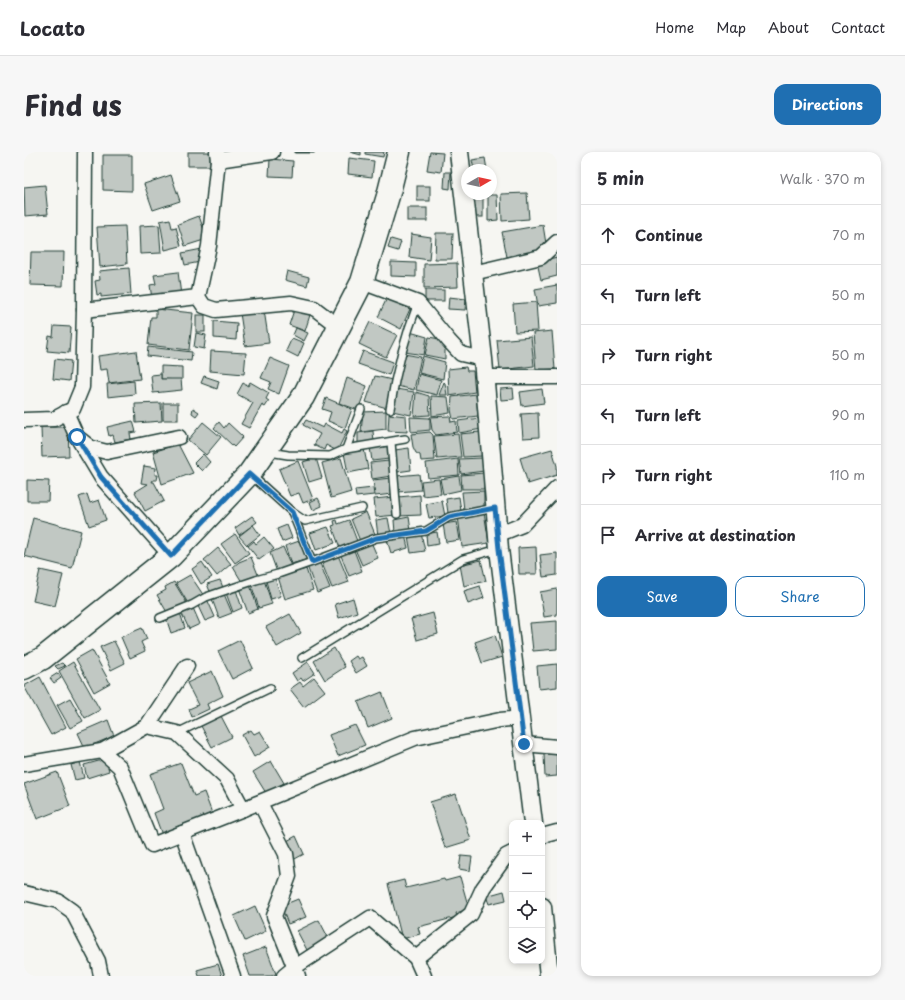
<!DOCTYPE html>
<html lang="en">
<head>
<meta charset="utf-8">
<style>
	body { margin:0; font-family:"Playpen Sans",sans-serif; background:#f7f7f7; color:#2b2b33 }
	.controls { position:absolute; right:12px; bottom:12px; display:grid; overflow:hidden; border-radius:8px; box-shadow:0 2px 6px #0003 }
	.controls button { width:36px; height:36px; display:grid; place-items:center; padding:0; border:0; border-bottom:1px solid #e1e1e2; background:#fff; color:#2b2b33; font:20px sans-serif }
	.compass { position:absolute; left:437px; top:12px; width:36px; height:36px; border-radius:50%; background:#fff; box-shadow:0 2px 6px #0003; rotate:81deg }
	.stop { position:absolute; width:12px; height:12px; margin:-9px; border:3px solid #1f6fb2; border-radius:50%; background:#fff }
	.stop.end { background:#1f6fb2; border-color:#fff; box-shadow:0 1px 4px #0008 }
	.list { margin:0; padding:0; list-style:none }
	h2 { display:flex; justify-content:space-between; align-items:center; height:52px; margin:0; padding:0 16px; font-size:17px }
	h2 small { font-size:13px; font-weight:400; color:#7c7c81 }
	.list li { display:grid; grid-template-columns:26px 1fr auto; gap:12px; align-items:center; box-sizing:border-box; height:60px; padding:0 16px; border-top:1px solid #e1e1e2 }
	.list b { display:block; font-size:15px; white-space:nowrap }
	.list em { font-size:13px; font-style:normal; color:#7c7c81 }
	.actions { display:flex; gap:8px; padding:12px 16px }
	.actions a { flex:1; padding:9px 0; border:1px solid #1f6fb2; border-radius:12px; text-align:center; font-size:14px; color:#1f6fb2 }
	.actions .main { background:#1f6fb2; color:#fff }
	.icon { flex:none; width:22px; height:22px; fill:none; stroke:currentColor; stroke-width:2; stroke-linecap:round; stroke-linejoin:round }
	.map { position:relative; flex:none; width:533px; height:824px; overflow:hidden; border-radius:12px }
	header { display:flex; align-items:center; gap:24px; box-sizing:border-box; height:56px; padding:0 20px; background:#fff; border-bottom:1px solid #e1e1e2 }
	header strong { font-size:19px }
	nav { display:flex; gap:22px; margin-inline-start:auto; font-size:14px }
	.intro { display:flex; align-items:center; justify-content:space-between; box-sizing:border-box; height:96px; padding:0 24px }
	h1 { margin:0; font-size:28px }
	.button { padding:10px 18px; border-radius:12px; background:#1f6fb2; color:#fff; font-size:14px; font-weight:700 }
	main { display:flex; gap:24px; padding:0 24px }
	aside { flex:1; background:#fff; border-radius:12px; box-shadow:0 2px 6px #0003 }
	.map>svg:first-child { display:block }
	.building { fill:#c1c8c3; stroke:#1f3d34 }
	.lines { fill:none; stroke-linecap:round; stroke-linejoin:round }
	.service-casing { stroke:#1f3d34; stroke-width:10 }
	.minor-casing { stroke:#1f3d34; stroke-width:17 }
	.tertiary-casing { stroke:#1f3d34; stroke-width:21 }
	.primary-casing { stroke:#1f3d34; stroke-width:25 }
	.service { stroke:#f6f6f2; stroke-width:7 }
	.minor { stroke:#f6f6f2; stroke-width:14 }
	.tertiary { stroke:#f6f6f2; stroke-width:18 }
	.primary { stroke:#f6f6f2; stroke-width:22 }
	.route { stroke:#1f6fb2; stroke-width:5 }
</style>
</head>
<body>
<header>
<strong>Locato</strong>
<nav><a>Home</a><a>Map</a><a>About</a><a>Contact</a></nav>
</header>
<div class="intro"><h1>Find us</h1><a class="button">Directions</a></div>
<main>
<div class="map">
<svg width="533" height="824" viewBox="0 0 533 824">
	<rect width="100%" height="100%" fill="#f6f6f2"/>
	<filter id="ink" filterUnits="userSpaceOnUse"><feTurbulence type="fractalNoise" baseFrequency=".025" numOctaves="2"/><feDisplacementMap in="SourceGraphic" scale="8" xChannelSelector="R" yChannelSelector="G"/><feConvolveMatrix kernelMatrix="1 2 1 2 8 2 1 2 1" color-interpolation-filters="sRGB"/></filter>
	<g filter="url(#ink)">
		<g class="building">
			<rect x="164" y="0" width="24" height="14"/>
			<rect x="271" y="0" width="19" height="1"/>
			<polygon points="326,0 337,0 337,3"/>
			<polygon points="341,0 360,0 359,5 341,2"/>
			<polygon points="406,0 419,1 417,20 403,18"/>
			<polygon points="79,3 108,3 108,39 79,38"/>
			<polygon points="325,6 350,9 348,25 324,22"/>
			<polygon points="461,6 463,18 450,18 448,8"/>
			<polygon points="246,7 269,9 268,25 245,24"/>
			<polygon points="421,20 427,20 426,37 420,36"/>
			<polygon points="147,23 156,49 129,58 120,32"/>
			<polygon points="21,33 24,62 1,64 0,35"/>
			<rect x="393" y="34" width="13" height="15"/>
			<polygon points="503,41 505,67 478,69 477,42"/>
			<rect x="446" y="42" width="13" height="23"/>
			<polygon points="464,43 473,43 474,68 464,69"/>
			<rect x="383" y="56" width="20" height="13"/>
			<polygon points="175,64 183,87 161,94 154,72"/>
			<polygon points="146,67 148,76 152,75 157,94 141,98 136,69"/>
			<polygon points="135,73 137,101 116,102 115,74"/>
			<polygon points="519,73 523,98 483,105 478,80"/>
			<polygon points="101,74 103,112 76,115 73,75"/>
			<polygon points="412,81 429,81 428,107 411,107"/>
			<polygon points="387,82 407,85 405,108 385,105"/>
			<polygon points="367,87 377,90 374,99 364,96"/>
			<polygon points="178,97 181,109 161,113 158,101"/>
			<polygon points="7,100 40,100 39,134 6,133"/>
			<polygon points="533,105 533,124 517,128 513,110"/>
			<polygon points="367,110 392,111 392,125 367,124"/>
			<polygon points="433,111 434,135 400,136 400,112"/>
			<polygon points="105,116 107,142 77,145 77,142 73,143 71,129 76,128 75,119"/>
			<polygon points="263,119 285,125 283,134 261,128"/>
			<polygon points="154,120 157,143 128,147 126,133 132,132 130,123"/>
			<polygon points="533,133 533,151 514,154 511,137"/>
			<rect x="401" y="138" width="19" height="11"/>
			<polygon points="425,145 442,147 441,158 424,157"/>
			<polygon points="363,146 386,157 377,177 354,165"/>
			<polygon points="512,150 514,179 491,180 489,152"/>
			<polygon points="132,157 169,161 165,198 124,193 127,165 132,165"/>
			<polygon points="240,158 245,191 221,194 216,161"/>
			<polygon points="270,158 286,163 281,179 265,173"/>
			<rect x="172" y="163" width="9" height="17"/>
			<polygon points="190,169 213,171 212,188 190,186"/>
			<polygon points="346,170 373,183 362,205 335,192"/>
			<polygon points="30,174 47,175 45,201 23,199 25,184 29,185"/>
			<polygon points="272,176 284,181 280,189 269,183"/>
			<polygon points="528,179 531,217 512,218 509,181"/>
			<polygon points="386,180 403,185 400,203 381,200"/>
			<polygon points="172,181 182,183 180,197 170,195"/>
			<polygon points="405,185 421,188 421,207 401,203"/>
			<polygon points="507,185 510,214 476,218 473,188"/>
			<polygon points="268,186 280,191 274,205 262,199"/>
			<polygon points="124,195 168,200 167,209 123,204"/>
			<polygon points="112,199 116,227 85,231 83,217 76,218 74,204"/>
			<polygon points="187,199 222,201 220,222 186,219"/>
			<polygon points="339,199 369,210 365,223 334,212"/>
			<polygon points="380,202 397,205 390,238 373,234"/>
			<polygon points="399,204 421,210 419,227 395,221"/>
			<polygon points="246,206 265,214 255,242 244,237 247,230 237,226"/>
			<polygon points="31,207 47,209 45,229 29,227"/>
			<polygon points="137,214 158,215 158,228 137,227"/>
			<polygon points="442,215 443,219 449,219 451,240 425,244 424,217"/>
			<polygon points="137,222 137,227 157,227 158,238 129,241 127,223"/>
			<polygon points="395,222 417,228 413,243 392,238"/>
			<polygon points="180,224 195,229 193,237 177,231"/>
			<polygon points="351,224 368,228 363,256 342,250"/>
			<polygon points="323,226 343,234 334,258 315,251"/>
			<polygon points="110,229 111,242 84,245 83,232"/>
			<polygon points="226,230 245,241 242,247 245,249 241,255 238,253 225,276 217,272 229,251 213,242 219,231 224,234"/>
			<polygon points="420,230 421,231 423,243 415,243"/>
			<polygon points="489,236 490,247 477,248 476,237"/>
			<polygon points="372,237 390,240 387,263 368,259"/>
			<polygon points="518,237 520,251 498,254 496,240"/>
			<polygon points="392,240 405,244 406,263 390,264"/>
			<polygon points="452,242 454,264 429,267 427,258 428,245"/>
			<polygon points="407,244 424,245 426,261 408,264"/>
			<polygon points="302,246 328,257 321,276 304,269 307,260 298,257"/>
			<polygon points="137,251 138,269 112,271 111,252"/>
			<rect x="139" y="251" width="15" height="17"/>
			<polygon points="169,256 175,260 172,264 168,261"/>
			<polygon points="362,259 362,277 337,280 339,260"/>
			<polygon points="514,261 515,285 499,286 497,262"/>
			<polygon points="365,262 382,264 383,280 364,279"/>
			<polygon points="426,264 427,270 432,269 433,280 412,283 408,278 406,265"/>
			<polygon points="386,265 406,266 406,278 387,280"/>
			<polygon points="456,266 458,277 435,281 434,269"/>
			<polygon points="282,268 299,276 301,272 318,281 320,277 323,279 313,299 302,293 300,298 290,293 296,282 279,273"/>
			<polygon points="109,269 112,280 106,281 107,287 91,290 89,283 85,284 83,275"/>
			<polygon points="179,270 197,285 182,303 164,288"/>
			<polygon points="195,270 200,276 204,271 219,285 210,295 190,276"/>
			<polygon points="17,275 44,275 45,304 18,305"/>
			<polygon points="349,279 350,290 334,291 334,281"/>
			<polygon points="406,280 409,283 411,308 397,309 396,303 392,301 389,295 387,282"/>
			<polygon points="456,280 458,304 439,305 436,282"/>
			<polygon points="434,282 437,305 413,307 410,284"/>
			<polygon points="154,292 169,321 138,332 129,300"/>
			<polygon points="363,293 365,307 348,309 346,295"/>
			<polygon points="385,296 387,318 373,320 371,298"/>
			<polygon points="340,297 344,317 324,321 320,301"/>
			<polygon points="528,297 533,314 533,323 504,332 496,306"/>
			<polygon points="179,302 186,310 178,319 170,311"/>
			<polygon points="292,306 298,326 285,330 279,310"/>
			<polygon points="317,306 327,340 307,346 298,311"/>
			<polygon points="458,306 460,319 437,322 435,307"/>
			<polygon points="434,307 435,323 404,326 402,311"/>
			<polygon points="274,309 289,347 279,351 275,341 266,344 255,317"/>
			<polygon points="365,309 367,324 348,327 346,311"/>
			<polygon points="120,314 132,316 131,323 134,323 133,328 129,328 128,330 130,330 140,349 121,359 111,340 124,332 117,331"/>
			<polygon points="460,321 460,337 438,337 437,323"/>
			<polygon points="395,322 397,338 374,340 372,324"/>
			<polygon points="435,324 437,338 419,342 416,327"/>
			<polygon points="367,326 369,342 351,344 349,328"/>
			<polygon points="415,327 417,342 399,344 397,329"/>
			<polygon points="3,328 25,329 24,349 3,349"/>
			<polygon points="349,336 350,343 332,345 331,338"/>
			<polygon points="460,339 460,355 440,358 438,340"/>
			<polygon points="63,342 66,351 75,348 82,368 65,374 55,345"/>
			<polygon points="396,343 397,363 374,364 374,345"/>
			<polygon points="370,345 372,363 352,365 350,347"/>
			<polygon points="435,345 437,359 424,361 422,347"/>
			<polygon points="294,346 298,354 289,358 286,350"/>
			<polygon points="418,349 421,364 405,366 402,352"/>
			<polygon points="342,360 351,382 336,389 327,367"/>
			<polygon points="460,360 465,391 438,395 434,364"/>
			<polygon points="228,364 233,370 215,383 211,376"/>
			<polygon points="385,365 387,379 371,381 370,368"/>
			<polygon points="9,366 57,379 48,416 0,404"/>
			<polygon points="364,366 367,382 354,384 352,368"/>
			<polygon points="313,368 314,372 325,368 333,389 316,396 308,374 311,373 310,369"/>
			<polygon points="433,370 436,388 422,390 419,372"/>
			<polygon points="229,373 236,383 223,393 215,384"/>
			<polygon points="263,373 268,386 258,390 253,377"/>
			<polygon points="304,375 311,391 292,398 286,381"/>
			<polygon points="413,380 415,392 403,394 402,382"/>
			<polygon points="397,381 401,399 387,401 384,384"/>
			<polygon points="211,382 225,401 211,411 197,392"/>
			<polygon points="381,383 384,396 367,401 363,388"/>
			<polygon points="240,385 250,397 235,408 224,394 230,389 232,392"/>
			<polygon points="278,388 285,407 267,412 261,394"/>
			<polygon points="347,390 354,406 338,413 331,397"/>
			<polygon points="259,395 267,414 253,420 246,401"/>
			<polygon points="512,395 513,422 495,422 494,396"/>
			<polygon points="194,396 207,412 193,424 180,408"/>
			<polygon points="329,396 338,419 325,424 316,401"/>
			<polygon points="533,401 533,423 519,425 516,403"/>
			<polygon points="314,403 325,430 308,436 297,409"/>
			<polygon points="227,405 235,425 218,430 209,415 215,410"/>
			<polygon points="457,408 462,429 440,434 436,413"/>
			<polygon points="295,409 306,436 293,441 283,414"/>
			<polygon points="178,410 188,425 177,432 168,417"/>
			<polygon points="282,417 289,438 261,447 254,425"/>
			<polygon points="16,418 39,423 31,454 9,449"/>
			<polygon points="166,423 180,444 165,453 152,431"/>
			<polygon points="251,426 257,444 247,447 242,429"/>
			<polygon points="196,428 200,438 187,442 183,432"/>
			<polygon points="240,428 248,452 235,456 227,432"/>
			<polygon points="150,430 164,453 144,462 133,443 142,438 141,435"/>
			<polygon points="226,433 234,457 224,461 215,436"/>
			<polygon points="456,434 460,446 444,452 440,439"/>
			<polygon points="533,437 533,463 520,465 516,440"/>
			<polygon points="212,438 218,456 209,460 202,441"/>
			<polygon points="200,442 208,461 195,466 188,447"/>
			<polygon points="329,446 333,460 315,466 311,452"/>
			<polygon points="183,447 191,465 181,469 173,452"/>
			<polygon points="169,456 176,472 165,477 158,462"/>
			<polygon points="156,461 161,476 147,481 142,466"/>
			<polygon points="409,461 414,482 393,488 387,467"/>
			<polygon points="266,462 277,481 253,495 242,475"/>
			<polygon points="533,469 533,497 509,499 506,471"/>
			<polygon points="118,476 123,487 117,490 121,499 106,506 97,485"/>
			<polygon points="471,483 478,505 458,511 451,490"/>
			<polygon points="216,488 229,516 208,527 194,499"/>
			<polygon points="90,489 101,511 87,518 76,495"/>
			<polygon points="310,496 321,515 301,528 290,509"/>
			<polygon points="68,498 86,531 70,540 52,507"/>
			<polygon points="332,504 334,507 338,505 343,514 332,521 325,509"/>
			<polygon points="49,510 76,558 61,566 35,519"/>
			<polygon points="284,510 291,521 279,529 277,526 273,529 268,521"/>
			<polygon points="38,511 41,514 34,517 31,514"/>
			<polygon points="533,512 533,535 515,537 513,514"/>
			<polygon points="188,519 199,544 183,552 185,557 168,565 165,557 174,553 163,531"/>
			<polygon points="34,521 37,526 30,531 26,526"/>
			<polygon points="16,525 42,575 27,583 0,534"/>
			<polygon points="290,525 301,539 280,555 266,537 276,530 279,534"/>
			<polygon points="358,540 368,566 344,576 334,550"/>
			<polygon points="46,546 59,569 46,576 33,553"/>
			<polygon points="197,564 208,585 188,595 177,574"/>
			<polygon points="84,568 90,584 61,596 54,581"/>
			<polygon points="331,573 341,593 314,604 305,583"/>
			<polygon points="227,578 230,582 236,579 246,595 230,605 218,583"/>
			<polygon points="520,602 533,602 533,624 521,625"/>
			<polygon points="82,607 85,619 63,626 60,613"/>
			<polygon points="247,609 260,631 242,641 229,620"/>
			<polygon points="56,610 60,626 51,628 47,613"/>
			<polygon points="157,611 170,644 180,640 189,664 138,683 130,661 139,657 126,622"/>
			<polygon points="33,620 46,654 13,667 0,632"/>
			<polygon points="432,642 447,688 421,696 406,650"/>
			<polygon points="272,684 280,702 269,708 261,690"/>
			<polygon points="437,704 448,705 446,719 435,717"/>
			<polygon points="436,725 445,757 432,761 433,765 394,775 396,782 378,787 364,732 380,728 382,736 420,727 421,729"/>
			<polygon points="480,739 482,748 465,752 462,744"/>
			<polygon points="274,747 282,765 264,772 257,754"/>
			<polygon points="231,754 242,779 221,789 210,764"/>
			<polygon points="295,768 305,787 283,798 273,779"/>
			<polygon points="242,795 252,822 247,824 226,824 219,804"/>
			<polygon points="194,812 198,824 175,824 173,818"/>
		</g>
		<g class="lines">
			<defs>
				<g id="service">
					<path d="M366 257C372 218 380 187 394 151"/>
					<polyline points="367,290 373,362"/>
					<polyline points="322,297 337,257"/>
					<polyline points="245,300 264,303 306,304 322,297 381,287"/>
					<polyline points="227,323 268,360 281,369 338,356"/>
					<polyline points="268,360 288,410 352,386 402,379 425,365 471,356"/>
					<polyline points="136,466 168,453 182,445 232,428 254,422 288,410"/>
					<polyline points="278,506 439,407 474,397"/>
					<polyline points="153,581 246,536"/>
				</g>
				<g id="minor">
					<polyline points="193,0 194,8 185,94 174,145 180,154 192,158 267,151 290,156 315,175"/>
					<polyline points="194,8 248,0"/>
					<polyline points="449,121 517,105 533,90"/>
					<polyline points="338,130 394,151 425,189 437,202 459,207"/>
					<polyline points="60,158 174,145"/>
					<polyline points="460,225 533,225"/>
					<polyline points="42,260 53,285 67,296 83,300 155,285"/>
					<polyline points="0,268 30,267 49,257 58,235 60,158 61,0"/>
					<polyline points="53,285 77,325 147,404"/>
					<polyline points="473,383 498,373 533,336"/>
					<polyline points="123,574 153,581 203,627 219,657"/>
					<polyline points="500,592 533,595"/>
					<polyline points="78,599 96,615 128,693 219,657 391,586 476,568 497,566"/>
					<polyline points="0,612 78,599 123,574 163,514"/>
					<polyline points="236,651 262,702 265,724 250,764 274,824"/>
					<polyline points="158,681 209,824"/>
					<polyline points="518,684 533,680"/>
					<polyline points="0,741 34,749 48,759 74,809 77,824"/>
					<polyline points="392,806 447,762 459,736 482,704 488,701"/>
					<polyline points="260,824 271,815 346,766 392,806 400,824"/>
				</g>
				<g id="tertiary">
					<polyline points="435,0 459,207 475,397 509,671"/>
					<polyline points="518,755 525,824"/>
				</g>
				<polyline id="primary" points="0,516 19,506 147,404 225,322 279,245 338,130 364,44 375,0"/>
			</defs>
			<use href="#service" class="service-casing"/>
			<use href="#minor" class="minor-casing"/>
			<use href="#tertiary" class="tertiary-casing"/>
			<use href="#primary" class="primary-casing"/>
			<use href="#service" class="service"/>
			<use href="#minor" class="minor"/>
			<use href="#tertiary" class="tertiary"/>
			<use href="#primary" class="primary"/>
		</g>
	</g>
	<g class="lines" filter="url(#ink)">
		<polyline class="route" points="53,285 77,325 147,404 225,322 268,360 288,410 352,386 402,379 425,365 471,356 475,397 500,592"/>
	</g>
</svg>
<div class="controls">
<button>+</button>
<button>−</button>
<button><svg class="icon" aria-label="locate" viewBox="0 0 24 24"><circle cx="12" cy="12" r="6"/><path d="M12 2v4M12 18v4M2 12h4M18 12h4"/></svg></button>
<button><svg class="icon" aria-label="layers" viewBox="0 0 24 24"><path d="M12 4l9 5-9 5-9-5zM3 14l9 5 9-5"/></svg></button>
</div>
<svg class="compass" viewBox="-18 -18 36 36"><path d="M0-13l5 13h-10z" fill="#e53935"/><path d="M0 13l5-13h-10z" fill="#7c7c81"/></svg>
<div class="stop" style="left:53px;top:285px"></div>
<div class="stop end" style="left:500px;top:592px"></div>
</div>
<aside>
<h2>5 min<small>Walk · 370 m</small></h2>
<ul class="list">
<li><svg class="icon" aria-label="ahead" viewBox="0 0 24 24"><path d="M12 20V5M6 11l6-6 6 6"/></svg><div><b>Continue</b></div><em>70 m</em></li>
<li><svg class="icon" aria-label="left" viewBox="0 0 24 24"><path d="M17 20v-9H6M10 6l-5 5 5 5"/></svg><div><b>Turn left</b></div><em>50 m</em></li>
<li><svg class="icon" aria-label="right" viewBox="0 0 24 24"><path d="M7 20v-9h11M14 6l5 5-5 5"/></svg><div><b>Turn right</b></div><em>50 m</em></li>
<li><svg class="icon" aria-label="left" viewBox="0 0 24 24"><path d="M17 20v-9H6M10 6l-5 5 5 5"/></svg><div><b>Turn left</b></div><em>90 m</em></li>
<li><svg class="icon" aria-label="right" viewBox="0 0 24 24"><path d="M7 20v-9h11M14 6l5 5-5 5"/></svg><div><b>Turn right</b></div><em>110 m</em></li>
<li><svg class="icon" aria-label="arrive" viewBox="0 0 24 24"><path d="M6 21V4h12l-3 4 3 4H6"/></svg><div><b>Arrive at destination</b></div></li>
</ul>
<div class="actions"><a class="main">Save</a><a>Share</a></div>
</aside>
</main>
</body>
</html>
